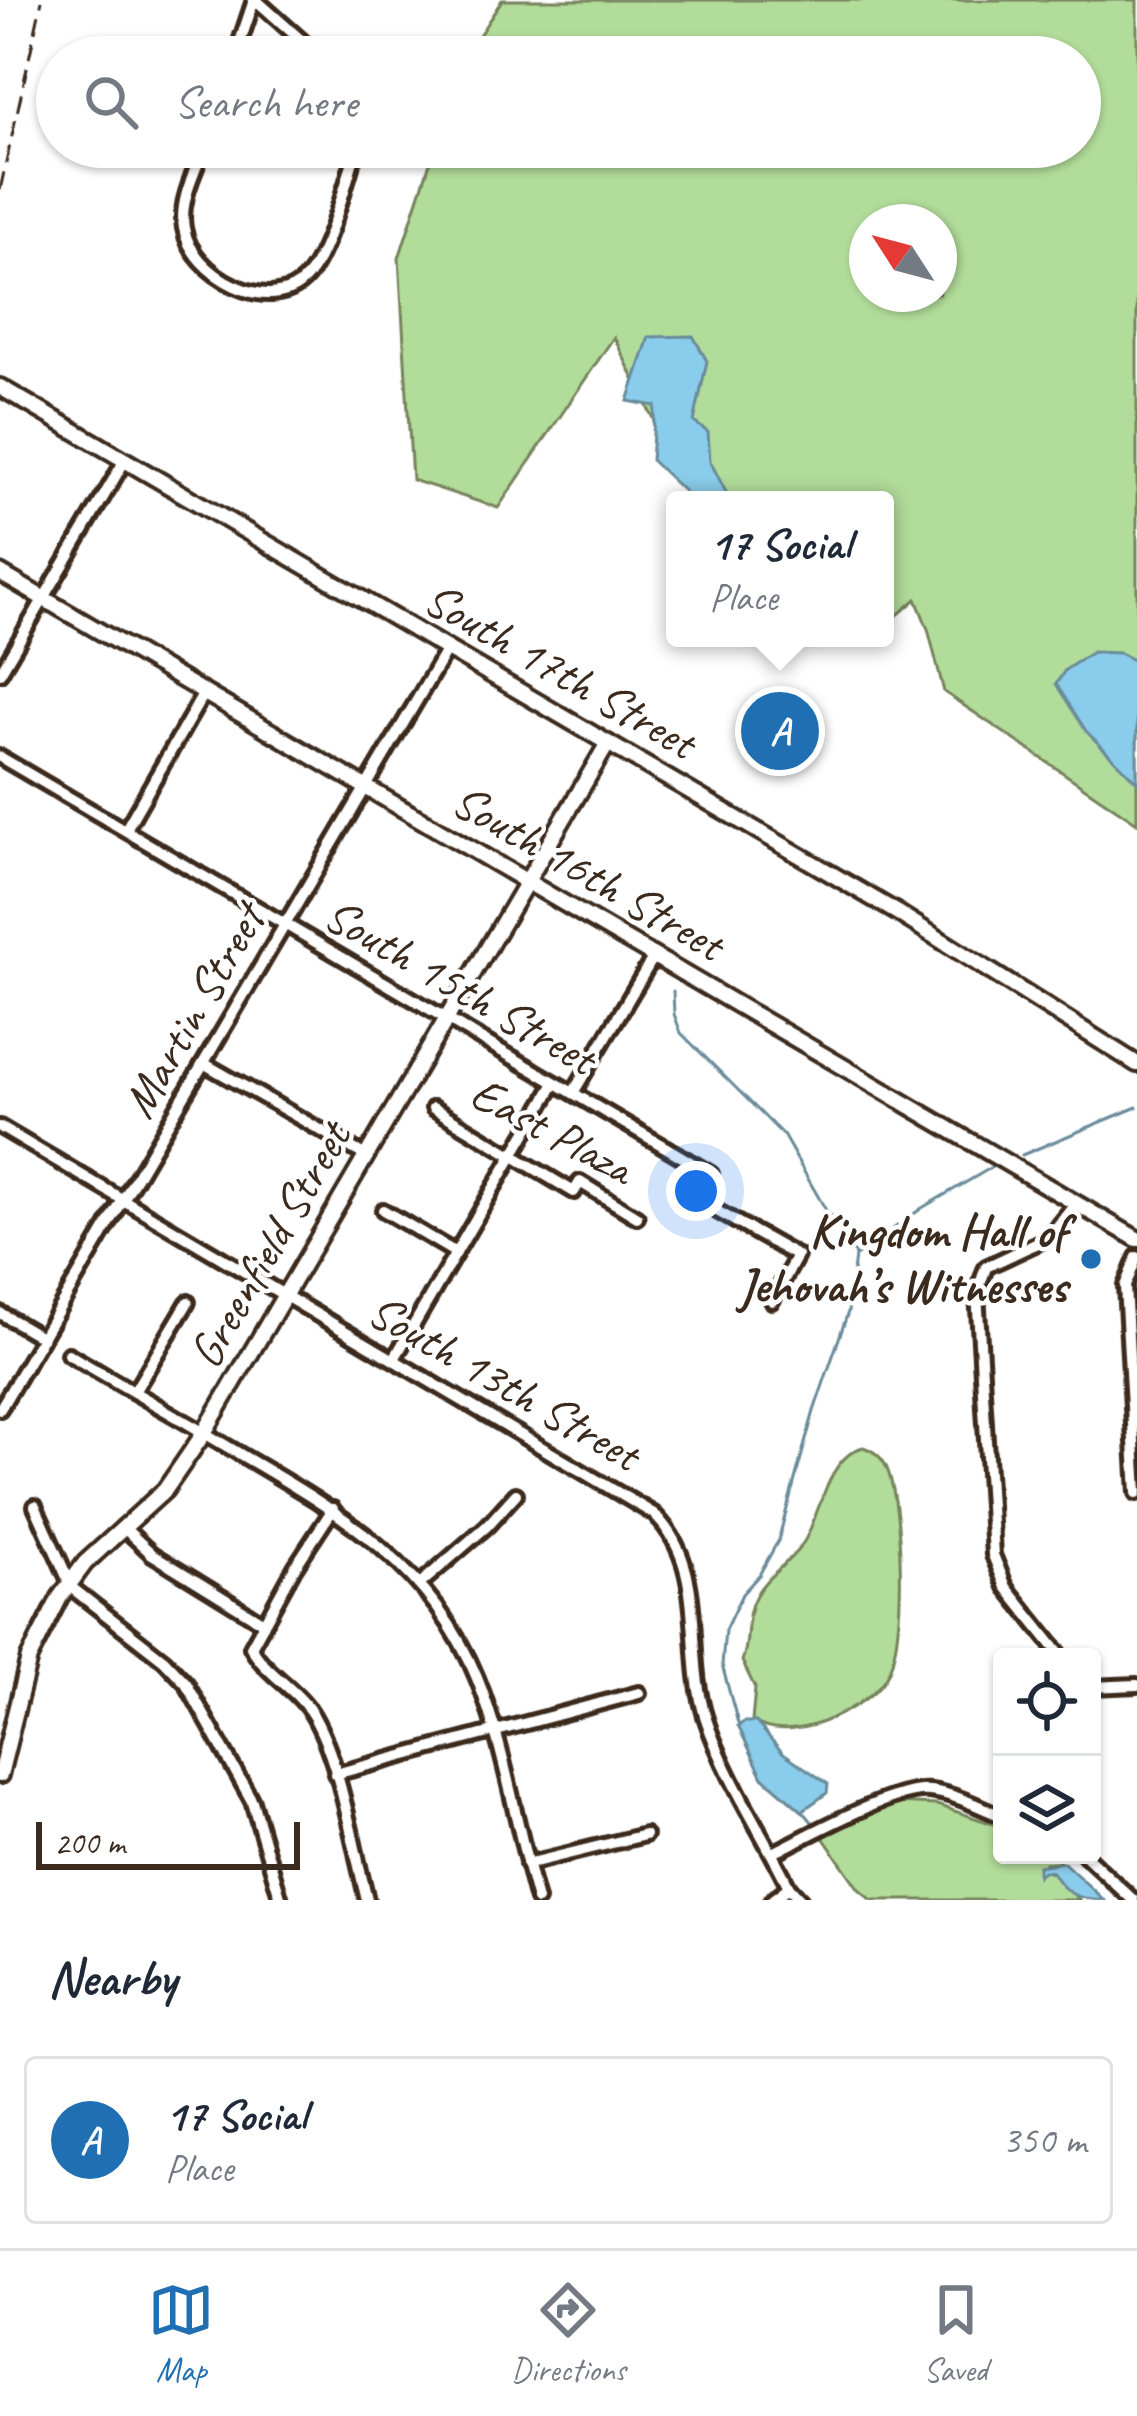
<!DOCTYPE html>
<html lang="en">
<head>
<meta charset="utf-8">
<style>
	body { margin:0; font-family:Caveat,sans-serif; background:#f6f6f7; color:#1f2937 }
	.controls { position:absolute; right:36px; bottom:36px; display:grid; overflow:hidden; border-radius:12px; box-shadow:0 3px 9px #0004 }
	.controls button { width:108px; height:108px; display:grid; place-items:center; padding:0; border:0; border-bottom:3px solid #e0e1e3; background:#fff; color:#1f2937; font:60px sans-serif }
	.compass { position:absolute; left:849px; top:204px; width:108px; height:108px; border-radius:50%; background:#fff; box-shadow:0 3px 9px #0004; rotate:306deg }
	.scale { position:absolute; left:36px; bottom:30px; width:264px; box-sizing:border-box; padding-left:12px; border:6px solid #3b2a1e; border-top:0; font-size:33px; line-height:42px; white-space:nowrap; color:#3b2a1e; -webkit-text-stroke:9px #fff; paint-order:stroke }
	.you { position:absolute; left:696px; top:1191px; width:42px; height:42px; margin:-30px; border:9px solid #fff; border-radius:50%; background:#1a73e8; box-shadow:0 0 0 18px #1a73e833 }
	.badge { display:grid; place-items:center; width:78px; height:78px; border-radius:50%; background:#1f6fb2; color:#fff; font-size:39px; font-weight:700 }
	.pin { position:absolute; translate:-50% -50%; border:6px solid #fff; box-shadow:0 3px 12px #0006 }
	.popup { position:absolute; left:666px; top:491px; width:228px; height:156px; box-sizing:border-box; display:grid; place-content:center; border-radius:12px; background:#fff; filter:drop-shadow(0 3px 9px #0005); font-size:39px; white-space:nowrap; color:#747a83 }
	.popup b { font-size:45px; color:#1f2937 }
	.popup::after { content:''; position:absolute; left:50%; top:100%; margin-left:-24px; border:24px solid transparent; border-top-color:#fff }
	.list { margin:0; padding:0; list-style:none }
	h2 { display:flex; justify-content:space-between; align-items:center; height:156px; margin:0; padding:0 48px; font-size:51px }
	h2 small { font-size:39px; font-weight:400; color:#747a83 }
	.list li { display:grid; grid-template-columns:78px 1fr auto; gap:36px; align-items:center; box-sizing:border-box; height:168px; margin:0 24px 24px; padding:0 24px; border:3px solid #e0e1e3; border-radius:12px }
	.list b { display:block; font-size:45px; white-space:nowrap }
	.list p { margin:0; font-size:39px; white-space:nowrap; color:#747a83 }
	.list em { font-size:39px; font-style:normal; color:#747a83 }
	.icon { flex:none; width:66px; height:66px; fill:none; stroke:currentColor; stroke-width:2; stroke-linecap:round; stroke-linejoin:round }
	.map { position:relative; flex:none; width:1137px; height:1900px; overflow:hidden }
	.search { position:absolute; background:#fff; box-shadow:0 3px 9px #0004; left:36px; right:36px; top:36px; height:132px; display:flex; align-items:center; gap:30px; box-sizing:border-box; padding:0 42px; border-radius:66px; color:#747a83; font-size:45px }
	.sheet { height:348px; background:#fff }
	nav { display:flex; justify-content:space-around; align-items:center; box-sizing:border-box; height:168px; border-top:3px solid #e0e1e3; background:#fff; font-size:33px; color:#747a83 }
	nav a { display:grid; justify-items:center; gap:6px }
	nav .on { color:#1f6fb2 }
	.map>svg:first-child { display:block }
	.green { fill:#b2dc9a; stroke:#76835c; stroke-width:3; fill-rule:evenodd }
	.water { fill:#8acceb; stroke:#6a8b99; stroke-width:3 }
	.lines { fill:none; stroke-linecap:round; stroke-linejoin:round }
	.stream { stroke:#6a8b99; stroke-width:3 }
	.minor-casing { stroke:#3b2a1e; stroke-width:20 }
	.major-casing { stroke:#3b2a1e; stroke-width:22 }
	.minor { stroke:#fff; stroke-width:10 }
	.major { stroke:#fff; stroke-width:14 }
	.rail { stroke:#3b2a1e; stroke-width:3; stroke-dasharray:18 9; stroke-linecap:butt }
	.poi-dot { fill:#1f6fb2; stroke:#fff; stroke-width:4.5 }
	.labels { text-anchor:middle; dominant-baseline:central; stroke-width:9; stroke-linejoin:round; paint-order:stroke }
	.street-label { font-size:48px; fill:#3b2a1e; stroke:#fff }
	.poi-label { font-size:48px; font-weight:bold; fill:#3b2a1e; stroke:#fff; text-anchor:end }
</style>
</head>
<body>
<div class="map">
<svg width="1137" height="1900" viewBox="0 0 1137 1900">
	<rect width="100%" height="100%" fill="#fff"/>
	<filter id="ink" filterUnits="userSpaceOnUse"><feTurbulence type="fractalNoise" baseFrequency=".00833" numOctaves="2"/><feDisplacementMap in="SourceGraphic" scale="24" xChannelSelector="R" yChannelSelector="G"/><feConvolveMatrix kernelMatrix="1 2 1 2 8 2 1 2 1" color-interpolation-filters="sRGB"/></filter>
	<g filter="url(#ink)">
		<g class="green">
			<path d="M502 0H1137V823L944 692 928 629 916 599 885 626V500H692L614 337 498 508 412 480 399 258 435 147H1080V57H465ZM867 222H939V294H867Z"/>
			<path d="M863 1447C875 1451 884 1459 888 1471 903 1512 906 1634 888 1673 876 1698 839 1717 814 1725 792 1731 771 1733 752 1721L755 1688 742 1661C751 1640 744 1617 755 1597 766 1574 792 1563 805 1540 821 1511 827 1458 863 1447Z"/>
			<polygon points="894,1803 937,1805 1002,1827 1002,1855 1054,1855 1061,1862 1045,1863 1039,1875 1043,1871 1054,1873 1079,1900 872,1900 859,1889 813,1823 860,1808"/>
		</g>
		<g class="water">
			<polygon points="693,336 707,361 694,422 708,432 710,461 730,500 693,500 651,460 655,406 628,401 649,337"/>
			<polygon points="1092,652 1119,653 1137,662 1137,782 1086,731 1056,684 1065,670"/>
			<polygon points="744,1722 756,1722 782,1752 828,1784 827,1793 802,1811 763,1777 738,1726"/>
			<path d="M1063 1862 1104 1900C1078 1900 1065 1894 1052 1872L1043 1871 1038 1876V1866Z"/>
		</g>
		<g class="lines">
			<g class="stream">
				<polyline points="673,991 674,1014 681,1033 783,1135 827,1212 848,1236 855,1256 848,1312 814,1411 778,1541 759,1575 742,1594 725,1630 722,1665 739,1727"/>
				<polyline points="1022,1155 1137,1107"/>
				<polyline points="857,1255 922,1208 994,1166"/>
				<polyline points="803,1811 813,1823"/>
			</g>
			<defs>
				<g id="minor">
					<polyline points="256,0 320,57"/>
					<polyline points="235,57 254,0"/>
					<path d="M204 147C195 172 179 201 184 228 191 275 271 319 307 277 328 253 347 180 357 147"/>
					<polyline points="0,673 125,460"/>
					<polyline points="0,757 711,1174 692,1197 797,1256 772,1301"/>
					<polyline points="126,829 204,693"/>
					<polyline points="205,1064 366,1156"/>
					<polyline points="573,1093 654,956"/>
					<polyline points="433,1108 574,1192 580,1182 637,1217"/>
					<path d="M0 1127 654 1514C710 1570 683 1650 706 1719 725 1777 762 1832 789 1887L801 1900"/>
					<polyline points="383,1210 456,1253"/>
					<polyline points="1137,1257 1125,1286 1137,1493"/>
					<polyline points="0,1313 41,1337"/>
					<path d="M68 1354C126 1388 185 1421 243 1456 341 1513 432 1567 477 1678 504 1744 517 1830 537 1900"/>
					<polyline points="394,1359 555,1083"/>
					<polyline points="134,1392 188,1302"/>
					<polyline points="0,1409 447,649"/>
					<polyline points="35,1506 72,1588 164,1660 186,1683 252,1801 281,1900"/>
					<path d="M333 1509 295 1567 251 1647C265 1674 298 1689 314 1717 341 1765 353 1846 367 1900"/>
					<polyline points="123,1527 152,1554 262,1622"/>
					<polyline points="420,1584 487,1526 516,1494"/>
					<polyline points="1062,1657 1006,1587 993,1555 977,1293 986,1267 1048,1238 1076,1203"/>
					<polyline points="1092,1687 1137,1685"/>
					<polyline points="335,1774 639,1693"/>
					<path d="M773 1853C808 1836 894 1787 930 1791 955 1794 979 1807 1002 1816"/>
					<polyline points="1085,1855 1133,1900"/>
					<polyline points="527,1864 645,1835"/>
					<polyline points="772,1900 789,1887"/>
				</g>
				<g id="major">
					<polyline points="0,387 898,913 1137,1064"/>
					<polyline points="0,573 1137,1239"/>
					<polyline points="0,1775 29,1658 60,1597 85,1563 165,1490 204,1433 608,743"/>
				</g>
			</defs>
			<use href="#minor" class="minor-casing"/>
			<use href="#major" class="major-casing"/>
			<use href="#minor" class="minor"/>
			<use href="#major" class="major"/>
			<polyline class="rail" points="0,190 42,0"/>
		</g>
	</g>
	<circle class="poi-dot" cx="1091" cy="1259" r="12"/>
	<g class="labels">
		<g class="street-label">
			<text transform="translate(560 670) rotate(30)">South 17th Street</text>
			<text transform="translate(588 872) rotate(30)">South 16th Street</text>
			<text transform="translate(460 986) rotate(30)">South 15th Street</text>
			<text transform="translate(193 1011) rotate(-60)">Martin Street</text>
			<text transform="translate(552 1130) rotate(28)">East Plaza</text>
			<text transform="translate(269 1245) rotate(-60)">Greenfield Street</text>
			<text transform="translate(504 1382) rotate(30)">South 13th Street</text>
		</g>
		<g class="poi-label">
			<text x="1067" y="1231">Kingdom Hall of<tspan x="1067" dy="55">Jehovah’s Witnesses</tspan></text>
		</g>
	</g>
</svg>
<div class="controls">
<button><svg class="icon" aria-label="locate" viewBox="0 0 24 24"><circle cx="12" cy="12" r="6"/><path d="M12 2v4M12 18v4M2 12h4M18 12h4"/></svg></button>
<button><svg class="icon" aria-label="layers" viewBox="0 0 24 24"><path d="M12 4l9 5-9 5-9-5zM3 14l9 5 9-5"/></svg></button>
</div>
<svg class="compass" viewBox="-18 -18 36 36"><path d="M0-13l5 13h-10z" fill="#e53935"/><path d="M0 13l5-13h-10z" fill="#747a83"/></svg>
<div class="scale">200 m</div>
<div class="you"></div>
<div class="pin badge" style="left:780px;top:731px">A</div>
<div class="popup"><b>17 Social</b>Place</div>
<div class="search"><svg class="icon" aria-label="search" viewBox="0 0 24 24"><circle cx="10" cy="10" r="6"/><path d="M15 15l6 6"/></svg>Search here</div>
</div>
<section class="sheet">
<h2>Nearby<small></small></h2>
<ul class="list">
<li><span class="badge">A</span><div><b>17 Social</b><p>Place</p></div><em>350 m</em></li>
</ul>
</section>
<nav>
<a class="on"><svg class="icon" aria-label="map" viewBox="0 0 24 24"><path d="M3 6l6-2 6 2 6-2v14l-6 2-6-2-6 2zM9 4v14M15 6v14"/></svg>Map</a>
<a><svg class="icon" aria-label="directions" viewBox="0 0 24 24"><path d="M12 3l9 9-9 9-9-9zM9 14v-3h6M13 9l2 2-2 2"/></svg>Directions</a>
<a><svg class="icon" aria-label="saved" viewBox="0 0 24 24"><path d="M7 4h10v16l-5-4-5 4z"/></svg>Saved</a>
</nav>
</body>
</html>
